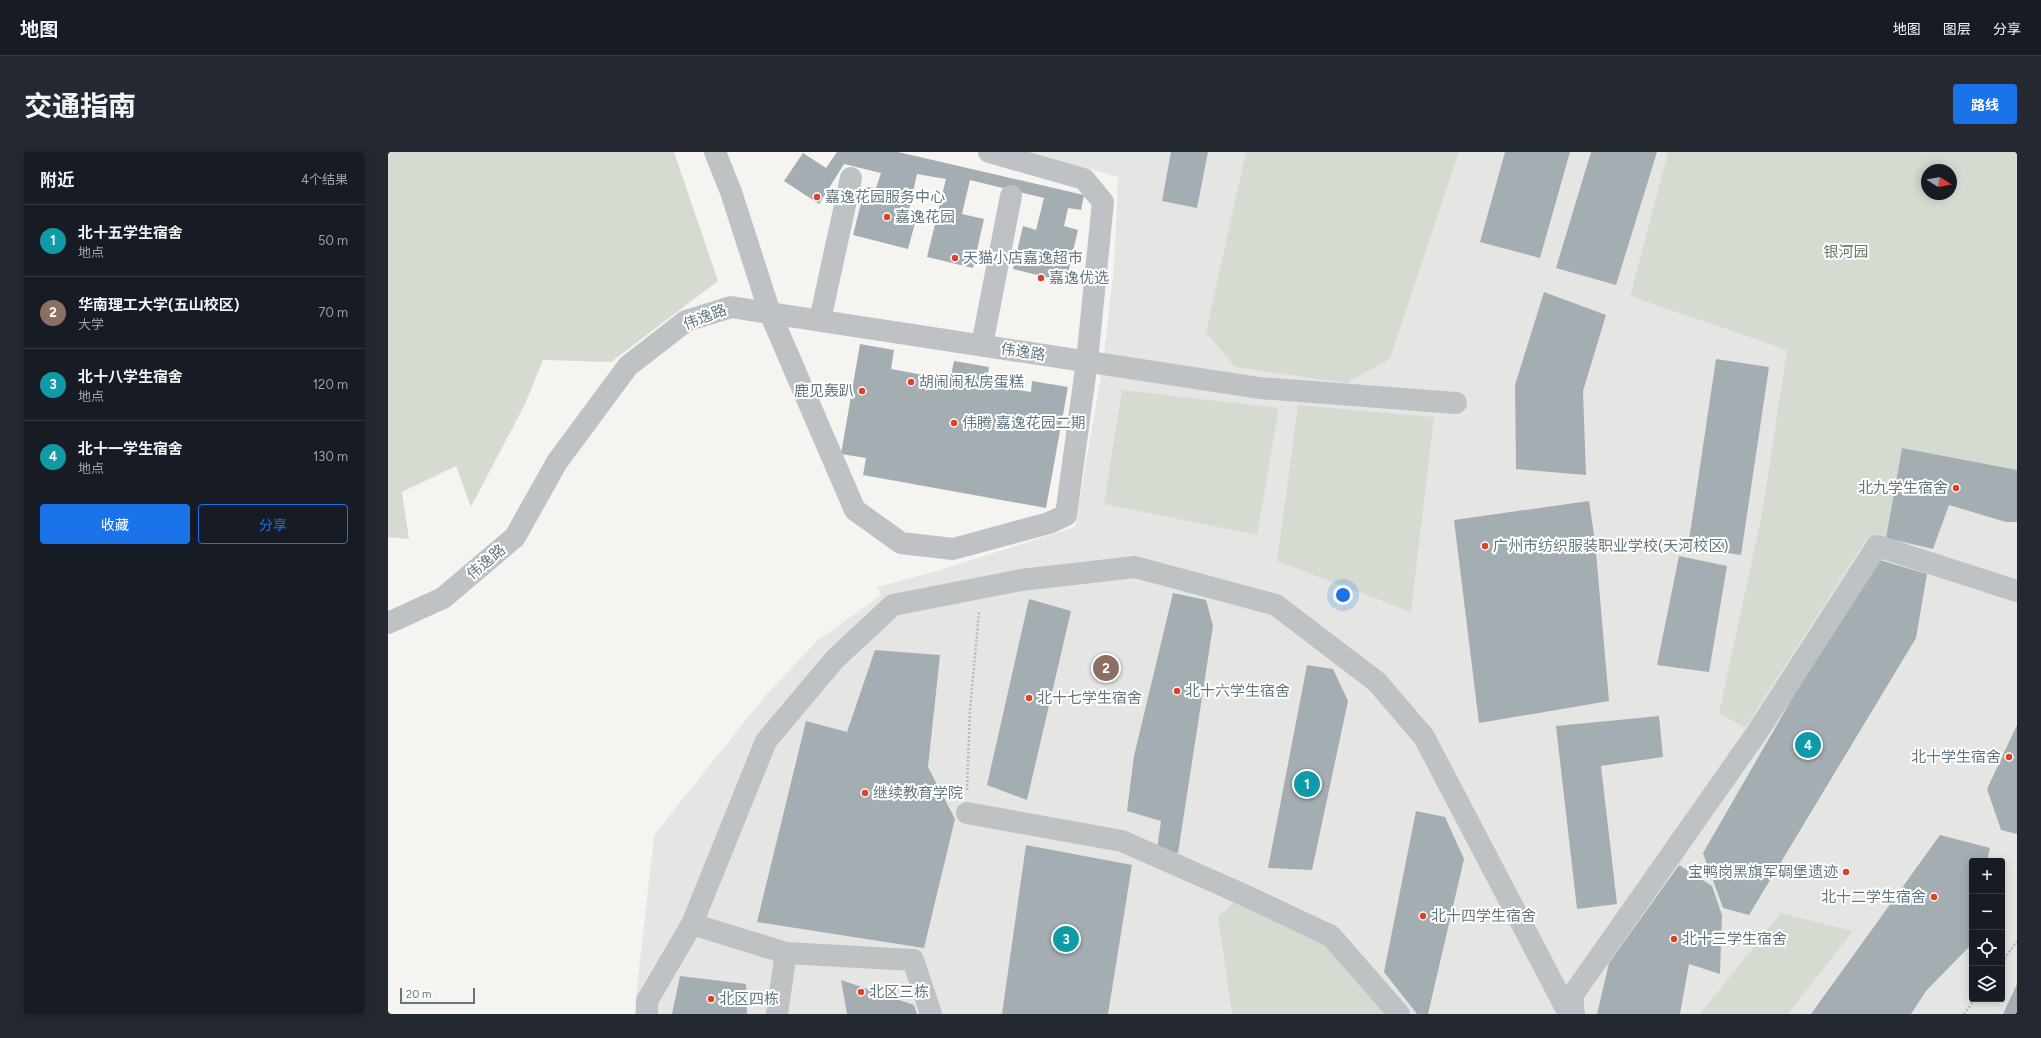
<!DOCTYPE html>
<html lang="zh">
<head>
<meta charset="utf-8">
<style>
	body { margin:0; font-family:Figtree,"Noto Sans SC",sans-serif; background:#242831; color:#f1f3f6 }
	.controls { position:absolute; right:12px; bottom:12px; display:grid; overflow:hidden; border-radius:4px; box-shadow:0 2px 10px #0003 }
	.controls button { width:36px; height:36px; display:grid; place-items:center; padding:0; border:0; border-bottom:1px solid #363941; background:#171b24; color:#f1f3f6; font:20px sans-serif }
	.compass { position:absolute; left:1533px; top:12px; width:36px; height:36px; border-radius:50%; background:#171b24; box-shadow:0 2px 10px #0003; rotate:101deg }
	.scale { position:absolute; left:12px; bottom:10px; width:75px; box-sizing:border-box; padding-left:4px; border:2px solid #647781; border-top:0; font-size:11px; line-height:14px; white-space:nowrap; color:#647781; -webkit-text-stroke:3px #fff; paint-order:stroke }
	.you { position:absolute; left:955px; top:443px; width:14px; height:14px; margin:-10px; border:3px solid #fff; border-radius:50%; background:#1a73e8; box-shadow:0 0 0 6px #1a73e833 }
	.badge { display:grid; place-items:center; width:26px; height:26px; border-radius:50%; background:#1a73e8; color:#fff; font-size:13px; font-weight:700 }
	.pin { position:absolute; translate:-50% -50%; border:2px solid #fff; box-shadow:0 1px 4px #0006 }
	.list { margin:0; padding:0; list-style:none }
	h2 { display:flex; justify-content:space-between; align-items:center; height:52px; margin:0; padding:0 16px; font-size:17px }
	h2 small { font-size:13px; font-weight:400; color:#9ea1a6 }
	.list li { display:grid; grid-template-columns:26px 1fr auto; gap:12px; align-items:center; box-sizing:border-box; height:72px; padding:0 16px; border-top:1px solid #363941 }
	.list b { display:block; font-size:15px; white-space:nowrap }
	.list p { margin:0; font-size:13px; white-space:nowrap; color:#9ea1a6 }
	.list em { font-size:13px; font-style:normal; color:#9ea1a6 }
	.actions { display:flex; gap:8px; padding:12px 16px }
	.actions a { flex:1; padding:9px 0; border:1px solid #1a73e8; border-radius:4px; text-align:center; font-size:14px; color:#1a73e8 }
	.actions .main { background:#1a73e8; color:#fff }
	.icon { flex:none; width:22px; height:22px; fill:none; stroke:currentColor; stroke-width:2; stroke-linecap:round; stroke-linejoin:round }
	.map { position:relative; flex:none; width:1629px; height:862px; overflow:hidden; border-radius:4px }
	header { display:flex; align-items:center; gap:24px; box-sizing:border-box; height:56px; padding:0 20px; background:#171b24; border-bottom:1px solid #363941 }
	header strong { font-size:19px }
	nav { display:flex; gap:22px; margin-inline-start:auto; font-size:14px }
	.intro { display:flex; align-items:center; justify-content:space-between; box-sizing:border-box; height:96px; padding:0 24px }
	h1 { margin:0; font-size:28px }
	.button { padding:10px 18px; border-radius:4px; background:#1a73e8; color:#fff; font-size:14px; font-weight:700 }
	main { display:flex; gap:24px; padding:0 24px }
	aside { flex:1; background:#171b24; border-radius:4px; box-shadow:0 2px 10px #0003 }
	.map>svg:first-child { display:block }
	.built { fill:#e5e6e4; fill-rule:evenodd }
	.green { fill:#d6dbd2; fill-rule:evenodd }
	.building { fill:#a4aeb2 }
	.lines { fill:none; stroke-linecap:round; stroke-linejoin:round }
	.path { stroke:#b8bbbd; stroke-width:2.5; stroke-dasharray:2 2; stroke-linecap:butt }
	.minor { stroke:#bec2c5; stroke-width:22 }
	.poi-dot { fill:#de4028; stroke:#fff; stroke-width:1.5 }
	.labels { text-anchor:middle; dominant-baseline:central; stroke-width:4; stroke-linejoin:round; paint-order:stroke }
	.poi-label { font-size:15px; fill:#647781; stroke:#fff; text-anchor:start }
	.park-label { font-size:15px; fill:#697963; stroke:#fff }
	.street-label { font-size:15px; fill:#647781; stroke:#fff }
</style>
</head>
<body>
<header>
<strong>地图</strong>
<nav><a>地图</a><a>图层</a><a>分享</a></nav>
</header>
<div class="intro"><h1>交通指南</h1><a class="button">路线</a></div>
<main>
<aside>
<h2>附近<small>4个结果</small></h2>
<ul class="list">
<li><span class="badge" style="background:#0f9aa8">1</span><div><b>北十五学生宿舍</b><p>地点</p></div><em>50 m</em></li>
<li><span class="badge" style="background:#8d6e63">2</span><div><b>华南理工大学(五山校区)</b><p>大学</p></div><em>70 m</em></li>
<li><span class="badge" style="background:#0f9aa8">3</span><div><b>北十八学生宿舍</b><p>地点</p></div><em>120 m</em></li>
<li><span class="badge" style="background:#0f9aa8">4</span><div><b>北十一学生宿舍</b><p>地点</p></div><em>130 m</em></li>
</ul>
<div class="actions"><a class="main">收藏</a><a>分享</a></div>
</aside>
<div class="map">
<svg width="1629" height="862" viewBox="0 0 1629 862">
	<rect width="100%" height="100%" fill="#f5f4f1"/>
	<path class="built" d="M642 0H1280L1242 144 1629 205V862H246L266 683 377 544 429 489 493 443 489 435 549 419 687 375 715 212 726 115 730 25ZM1584 709H1614V847H1584Z"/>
	<g class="green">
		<polygon points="0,0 286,0 330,129 223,210 155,208 137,252 83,355 68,314 14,340 21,387 0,385"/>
		<polygon points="858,0 1071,0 1002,207 958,231 847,215 818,180"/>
		<path d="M1280 0H1629V318L1514 296 1498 386 1478 388 1357 576 1331 561 1374 362 1399 198 1242 144ZM1539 18H1563V42H1539Z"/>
		<polygon points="734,238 891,256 869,383 716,352"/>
		<polygon points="910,253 1046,265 1023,460 889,409"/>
		<polygon points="854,742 942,784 1011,862 844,862 830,765"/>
		<polygon points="1393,761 1465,779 1400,862 1312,862"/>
	</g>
	<g class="building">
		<polygon points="449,0 510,0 696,43 693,58 680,56 676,74 690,78 678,130 625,117 635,74 648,78 656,46 582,28 574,62 596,67 585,116 539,105 558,27 529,22 521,58 530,60 520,97 465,83 477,35 488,36 493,21 456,12 431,52 396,29 415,1 438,16"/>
		<polygon points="783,0 820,0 809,56 774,49"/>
		<polygon points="1117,0 1182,0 1152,106 1092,90"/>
		<polygon points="1203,0 1269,0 1228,133 1168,116"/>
		<polygon points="1156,140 1218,163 1195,239 1198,323 1128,317 1127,233"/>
		<polygon points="472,192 506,198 503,217 562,228 566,209 601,215 598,233 643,240 644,229 680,235 658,356 475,323 478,306 453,302"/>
		<polygon points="1328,207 1381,215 1353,403 1300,395"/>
		<polygon points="1514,296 1629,318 1629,370 1618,370 1561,353 1545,397 1498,386"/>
		<polygon points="1201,349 1207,389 1221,549 1091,571 1066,368"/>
		<polygon points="1291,404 1339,414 1321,520 1269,513"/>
		<polygon points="1485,406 1539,422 1528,486 1361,763 1335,756 1315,701"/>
		<polygon points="785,441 818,448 825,474 790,701 769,697 773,669 739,659 746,604"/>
		<polygon points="641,447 683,459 639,648 599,633"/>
		<polygon points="487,498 552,503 540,615 567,667 536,796 369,770 418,569 459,580"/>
		<polygon points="919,513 945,517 960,549 924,718 880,716"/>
		<polygon points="1271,564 1275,605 1213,614 1229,752 1189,757 1168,574"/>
		<polygon points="1629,573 1629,682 1613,678 1599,637"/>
		<polygon points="1028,659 1057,665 1076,707 1040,862 1029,862 996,820"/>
		<polygon points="1552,683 1602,696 1599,709 1584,709 1584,780 1581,795 1538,839 1523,862 1423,862"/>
		<polygon points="638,693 744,713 720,862 614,862"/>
		<polygon points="1291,713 1324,734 1334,763 1332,822 1301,812 1292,862 1209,862 1221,811"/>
		<polygon points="292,824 358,832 359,862 284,862"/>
		<polygon points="453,828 526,853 529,862 459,862"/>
		<polygon points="1629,832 1629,862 1615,862"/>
	</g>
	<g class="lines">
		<g class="path">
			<polyline points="579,638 582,557 591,460"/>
			<polyline points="1614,810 1629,789"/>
			<polyline points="1576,862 1587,847"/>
		</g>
		<g class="minor">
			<polyline points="327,0 343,40 382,161 467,358 513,391 565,397 661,371 678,363 699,209 715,50 696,27 601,0"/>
			<polyline points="432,168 463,26"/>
			<polyline points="594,193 623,44"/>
			<polyline points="0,471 55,446 127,385 169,310 240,214 298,169 343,155 871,236 1068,251"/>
			<polyline points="579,661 734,689 854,742 943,784 1011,862"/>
			<polyline points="304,772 398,801 389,862"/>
			<polyline points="398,801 525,808 543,862"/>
			<polyline points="259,862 259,849 304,772 378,589 447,507 505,453 633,428 747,415 888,453 989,530 1036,585 1181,862"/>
			<polyline points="1186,862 1184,844 1368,582 1489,394 1629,439"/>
		</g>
	</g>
	<g class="poi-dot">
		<circle cx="429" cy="45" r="4"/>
		<circle cx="499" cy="65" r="4"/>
		<circle cx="567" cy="106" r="4"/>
		<circle cx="653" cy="126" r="4"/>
		<circle cx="523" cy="230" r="4"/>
		<circle cx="474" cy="239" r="4"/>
		<circle cx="566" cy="271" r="4"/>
		<circle cx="1568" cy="336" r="4"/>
		<circle cx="1097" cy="394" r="4"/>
		<circle cx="789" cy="539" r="4"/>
		<circle cx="641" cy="546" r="4"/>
		<circle cx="1621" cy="605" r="4"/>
		<circle cx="477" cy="641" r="4"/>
		<circle cx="1458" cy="720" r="4"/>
		<circle cx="1546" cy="745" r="4"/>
		<circle cx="1035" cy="764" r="4"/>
		<circle cx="1286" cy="787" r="4"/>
		<circle cx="473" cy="840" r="4"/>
		<circle cx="323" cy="847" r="4"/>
	</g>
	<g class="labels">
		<g class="poi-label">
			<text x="437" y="45">嘉逸花园服务中心</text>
			<text x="507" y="65">嘉逸花园</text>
			<text x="575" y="106">天猫小店嘉逸超市</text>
			<text x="661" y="126">嘉逸优选</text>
			<text x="531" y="230">胡闹闹私房蛋糕</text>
			<text x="466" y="239" text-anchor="end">鹿见轰趴</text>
			<text x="574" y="271">伟腾 嘉逸花园二期</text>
			<text x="1560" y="336" text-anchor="end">北九学生宿舍</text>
			<text x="1105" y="394">广州市纺织服装职业学校(天河校区)</text>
			<text x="797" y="539">北十六学生宿舍</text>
			<text x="649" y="546">北十七学生宿舍</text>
			<text x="1613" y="605" text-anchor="end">北十学生宿舍</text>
			<text x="485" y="641">继续教育学院</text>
			<text x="1450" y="720" text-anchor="end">宝鸭岗黑旗军碉堡遗迹</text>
			<text x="1538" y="745" text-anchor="end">北十二学生宿舍</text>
			<text x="1043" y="764">北十四学生宿舍</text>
			<text x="1294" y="787">北十三学生宿舍</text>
			<text x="481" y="840">北区三栋</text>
			<text x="331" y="847">北区四栋</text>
		</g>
		<g class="park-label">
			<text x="1458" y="100">银河园</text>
		</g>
		<g class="street-label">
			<text transform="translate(317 165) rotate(-21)">伟逸路</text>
			<text transform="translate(635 200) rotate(9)">伟逸路</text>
			<text transform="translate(98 410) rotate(-40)">伟逸路</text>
		</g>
	</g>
</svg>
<div class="controls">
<button>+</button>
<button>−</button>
<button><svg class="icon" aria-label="locate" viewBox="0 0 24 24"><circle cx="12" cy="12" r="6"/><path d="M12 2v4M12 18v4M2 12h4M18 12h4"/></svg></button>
<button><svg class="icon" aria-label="layers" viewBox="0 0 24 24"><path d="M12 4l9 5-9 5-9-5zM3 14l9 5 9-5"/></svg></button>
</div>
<svg class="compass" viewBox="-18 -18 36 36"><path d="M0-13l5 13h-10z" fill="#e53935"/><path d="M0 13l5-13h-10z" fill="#9ea1a6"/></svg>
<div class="scale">20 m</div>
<div class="you"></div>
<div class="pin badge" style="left:919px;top:632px;background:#0f9aa8">1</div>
<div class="pin badge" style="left:718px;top:516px;background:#8d6e63">2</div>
<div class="pin badge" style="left:678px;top:787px;background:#0f9aa8">3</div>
<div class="pin badge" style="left:1420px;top:593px;background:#0f9aa8">4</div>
</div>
</main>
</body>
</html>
